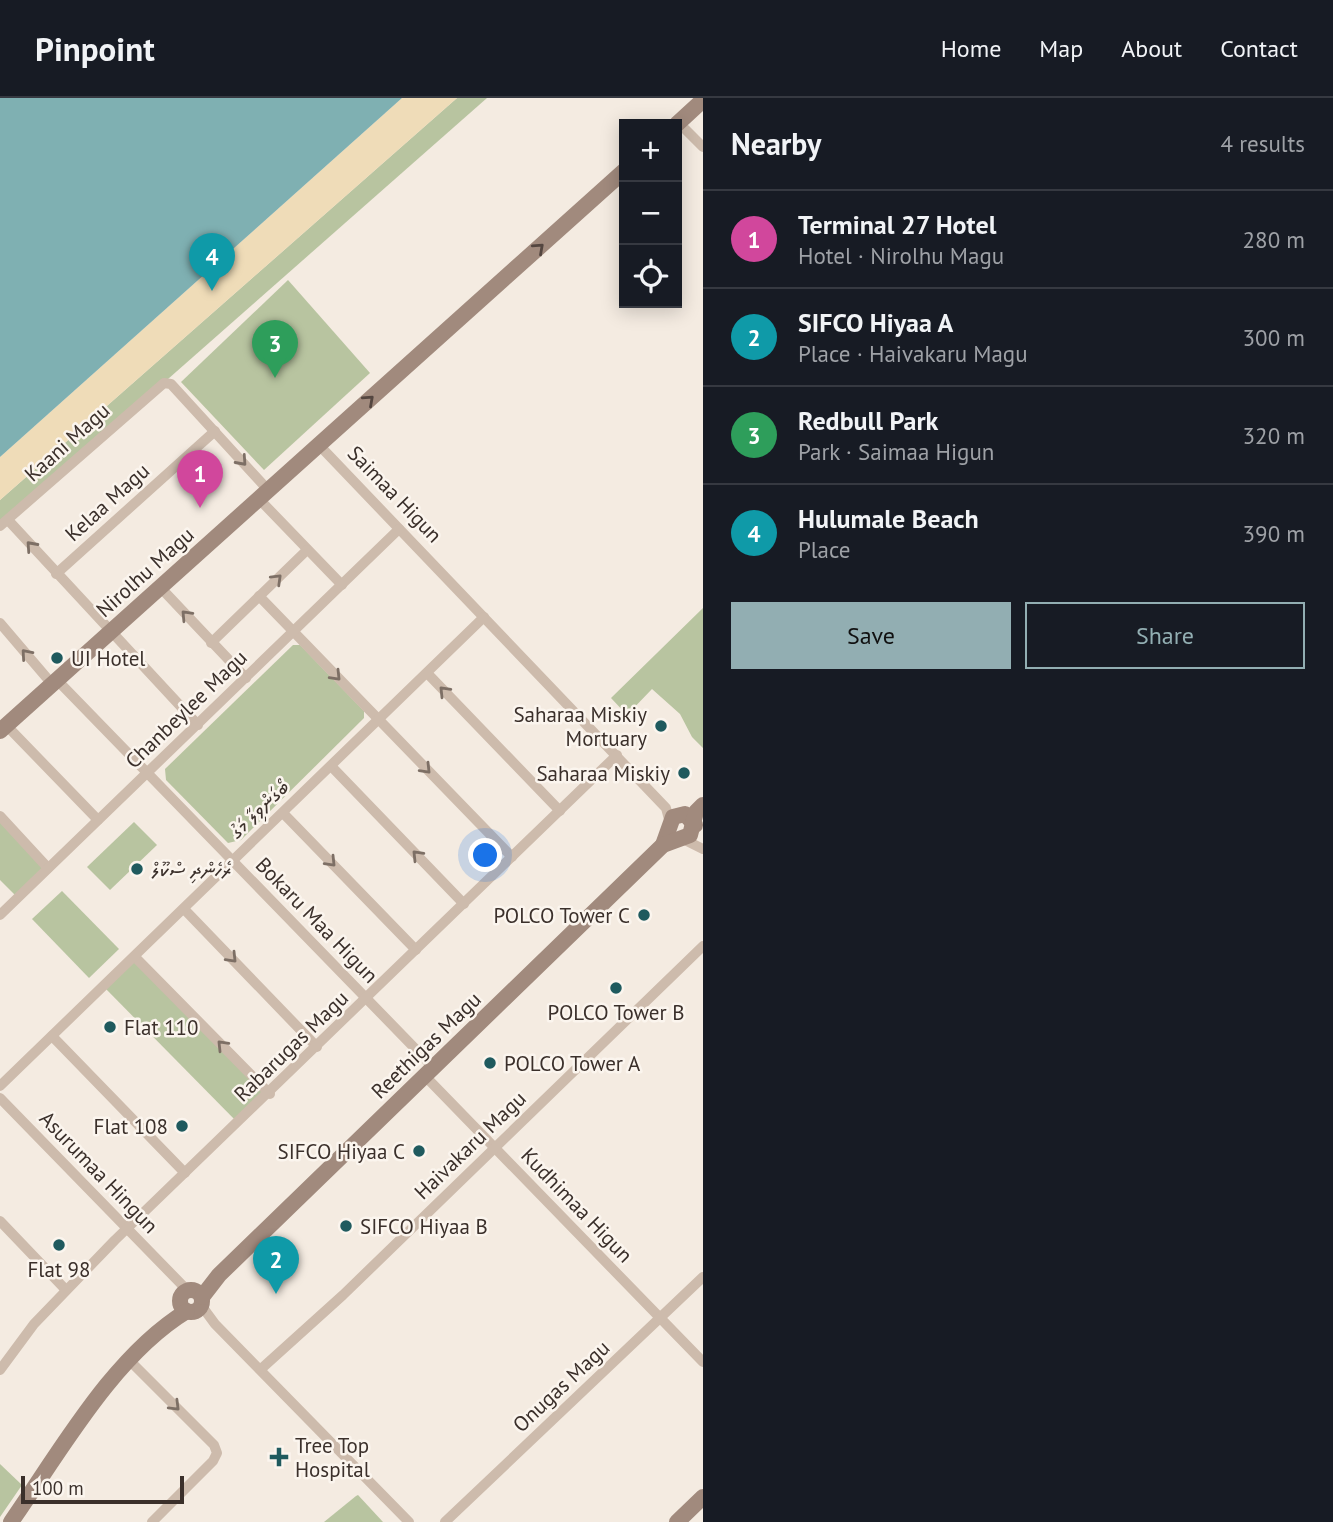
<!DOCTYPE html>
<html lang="en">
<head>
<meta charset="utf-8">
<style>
	body { margin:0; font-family:"PT Sans","Noto Sans Thaana",sans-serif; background:#242831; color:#f1f3f6 }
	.controls { position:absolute; right:21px; top:21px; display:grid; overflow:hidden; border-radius:0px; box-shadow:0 4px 18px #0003 }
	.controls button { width:63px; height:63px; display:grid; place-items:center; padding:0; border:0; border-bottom:2px solid #363941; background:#171b24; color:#f1f3f6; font:35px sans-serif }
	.scale { position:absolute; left:21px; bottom:18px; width:163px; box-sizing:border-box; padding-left:7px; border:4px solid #3b302b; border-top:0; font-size:19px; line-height:24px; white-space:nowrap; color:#3b302b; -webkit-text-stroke:5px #fbf5ee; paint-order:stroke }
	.you { position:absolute; left:486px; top:758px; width:24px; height:24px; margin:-18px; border:5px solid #fff; border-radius:50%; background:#1a73e8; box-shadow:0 0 0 10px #1a73e833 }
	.badge { display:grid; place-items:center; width:46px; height:46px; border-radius:50%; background:#92aeb2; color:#fff; font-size:23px; font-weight:700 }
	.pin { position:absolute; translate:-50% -58px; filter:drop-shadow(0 2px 4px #0008) }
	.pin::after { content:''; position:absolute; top:37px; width:24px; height:21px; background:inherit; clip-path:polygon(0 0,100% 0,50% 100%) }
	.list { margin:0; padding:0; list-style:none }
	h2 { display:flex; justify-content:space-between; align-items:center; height:91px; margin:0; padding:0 28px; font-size:30px }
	h2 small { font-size:23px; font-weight:400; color:#9ea1a6 }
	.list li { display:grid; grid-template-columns:46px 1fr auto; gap:21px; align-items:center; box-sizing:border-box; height:98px; padding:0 28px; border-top:2px solid #363941 }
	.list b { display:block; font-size:26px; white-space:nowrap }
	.list p { margin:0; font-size:23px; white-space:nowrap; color:#9ea1a6 }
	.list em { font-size:23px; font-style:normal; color:#9ea1a6 }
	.actions { display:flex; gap:14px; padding:21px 28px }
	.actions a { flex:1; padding:16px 0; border:2px solid #92aeb2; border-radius:0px; text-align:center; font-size:24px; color:#92aeb2 }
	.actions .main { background:#92aeb2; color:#111 }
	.icon { flex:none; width:38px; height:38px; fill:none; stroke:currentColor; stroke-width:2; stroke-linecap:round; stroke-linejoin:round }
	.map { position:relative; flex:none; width:703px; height:1424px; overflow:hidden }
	header { display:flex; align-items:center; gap:42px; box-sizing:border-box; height:98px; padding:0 35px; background:#171b24; border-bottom:2px solid #363941 }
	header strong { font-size:33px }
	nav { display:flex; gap:38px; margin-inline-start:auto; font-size:24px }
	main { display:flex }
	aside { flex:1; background:#171b24 }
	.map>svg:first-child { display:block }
	.green { fill:#b8c4a0 }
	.sand { fill:#efdcb8 }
	.water { fill:#7fb0b2 }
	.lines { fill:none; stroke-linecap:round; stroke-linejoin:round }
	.street { stroke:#cdbbac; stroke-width:10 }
	.secondary { stroke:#a18a7d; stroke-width:16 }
	.oneway { stroke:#544640 }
	.oneway2 { stroke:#7d6f65 }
	.poi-dot { fill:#1f5a5e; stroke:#fbf5ee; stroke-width:2.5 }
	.labels { text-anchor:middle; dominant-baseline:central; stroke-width:5; stroke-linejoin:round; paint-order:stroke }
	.street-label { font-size:21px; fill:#3b302b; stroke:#fbf5ee }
	.poi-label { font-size:21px; fill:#3b302b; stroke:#fbf5ee; text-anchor:start }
</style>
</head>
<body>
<header>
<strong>Pinpoint</strong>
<nav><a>Home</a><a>Map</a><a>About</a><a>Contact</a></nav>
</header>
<main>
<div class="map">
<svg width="703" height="1424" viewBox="0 0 703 1424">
	<rect width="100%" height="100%" fill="#f4ebe1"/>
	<g class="green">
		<polygon points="457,0 487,0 0,429 0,402"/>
		<polygon points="288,182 370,275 264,372 181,284"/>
		<polygon points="703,510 703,650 692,639 680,616 652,591 627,617 611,600"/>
		<polygon points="293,547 300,547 364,613 364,620 241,742 228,745 166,682 165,671"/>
		<polygon points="0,718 48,770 18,800 0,782"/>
		<polygon points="134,724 157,747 110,792 87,769"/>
		<polygon points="62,793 119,851 89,880 32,821"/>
		<polygon points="135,859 270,996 239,1026 104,889"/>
		<polygon points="0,1366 22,1387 0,1419"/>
		<polygon points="358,1397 383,1424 324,1424 356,1398"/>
	</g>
	<polygon class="sand" points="402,0 457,0 0,402 0,359"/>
	<polygon class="water" points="0,0 402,0 0,359"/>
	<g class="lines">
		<g class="street">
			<polyline points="679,25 703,49"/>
			<polyline points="319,347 666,710 670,725"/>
			<polyline points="259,401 342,487"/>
			<polyline points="8,422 198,627"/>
			<polyline points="0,428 164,285 171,286 268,392"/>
			<polyline points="56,476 215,333"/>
			<polyline points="160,489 246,580"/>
			<polyline points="259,498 512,759"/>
			<polyline points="0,525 52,586"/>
			<polyline points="211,545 307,452"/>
			<polyline points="427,575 560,713"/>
			<polyline points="57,582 433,969"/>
			<polyline points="6,627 98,722"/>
			<polyline points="331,668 464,806"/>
			<polyline points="283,715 416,852"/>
			<polyline points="0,718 48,770"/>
			<polyline points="683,741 703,751"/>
			<polyline points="184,811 317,949"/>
			<polyline points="0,817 399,431"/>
			<polyline points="135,859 270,996"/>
			<polyline points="52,938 185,1075"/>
			<polyline points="424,977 703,1264"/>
			<polyline points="0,988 484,519"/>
			<polyline points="0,1000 187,1192"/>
			<polyline points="0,1123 66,1192"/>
			<polyline points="201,1207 215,1226 409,1424"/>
			<polyline points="130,1263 214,1347 217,1355 213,1363 152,1424"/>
			<polyline points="261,1271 343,1197 703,848"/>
			<polyline points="0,1272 34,1226 115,1142 617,657"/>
			<polyline points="445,1424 703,1179"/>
		</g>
		<g class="secondary">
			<polyline points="677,26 703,2"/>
			<polyline points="0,633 624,73"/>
			<polyline points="663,747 673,719 685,716 695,727"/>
			<circle cx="191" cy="1203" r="11"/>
			<polyline points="202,1199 219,1177 663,747 690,737 696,714 703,707"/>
			<path d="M11 1424C60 1354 113 1258 187 1213"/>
			<polyline points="677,1424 703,1399"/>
		</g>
	</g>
	<defs><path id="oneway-chevron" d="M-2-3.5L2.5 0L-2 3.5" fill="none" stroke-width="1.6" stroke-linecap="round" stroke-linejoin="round" transform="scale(1.75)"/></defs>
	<g class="oneway">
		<use href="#oneway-chevron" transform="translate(539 150) rotate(-42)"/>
		<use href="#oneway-chevron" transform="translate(369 302) rotate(-42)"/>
	</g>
	<g class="oneway2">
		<use href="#oneway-chevron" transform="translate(242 363) rotate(48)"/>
		<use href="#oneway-chevron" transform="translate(31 448) rotate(-132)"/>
		<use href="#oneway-chevron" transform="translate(277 481) rotate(-44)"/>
		<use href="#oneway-chevron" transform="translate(186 517) rotate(-133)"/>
		<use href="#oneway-chevron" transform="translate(26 556) rotate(-131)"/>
		<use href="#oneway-chevron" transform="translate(336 578) rotate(46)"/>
		<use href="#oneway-chevron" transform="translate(444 593) rotate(-134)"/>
		<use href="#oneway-chevron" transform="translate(426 671) rotate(46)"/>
		<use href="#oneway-chevron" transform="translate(417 757) rotate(-134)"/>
		<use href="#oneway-chevron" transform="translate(331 764) rotate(46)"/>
		<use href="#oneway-chevron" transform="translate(232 860) rotate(46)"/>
		<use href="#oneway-chevron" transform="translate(222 947) rotate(-134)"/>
		<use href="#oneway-chevron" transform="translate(175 1308) rotate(45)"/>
	</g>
	<g class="poi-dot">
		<circle cx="57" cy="560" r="7"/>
		<circle cx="661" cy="628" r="7"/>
		<circle cx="684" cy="675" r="7"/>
		<circle cx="137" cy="771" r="7"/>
		<circle cx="644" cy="817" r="7"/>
		<circle cx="616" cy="890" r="7"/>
		<circle cx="110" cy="929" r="7"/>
		<circle cx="490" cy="965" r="7"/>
		<circle cx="182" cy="1028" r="7"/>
		<circle cx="419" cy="1053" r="7"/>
		<circle cx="346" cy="1128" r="7"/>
		<circle cx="59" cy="1147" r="7"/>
		<path d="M275.5 1348.5h7v7h7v7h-7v7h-7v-7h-7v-7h7z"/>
	</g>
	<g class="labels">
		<g class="street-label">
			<text transform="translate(67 344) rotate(-42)">Kaani Magu</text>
			<text transform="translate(395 396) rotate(46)">Saimaa Higun</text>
			<text transform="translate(107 404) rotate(-42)">Kelaa Magu</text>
			<text transform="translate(145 474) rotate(-42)">Nirolhu Magu</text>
			<text transform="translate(186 611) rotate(-44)">Chanbeylee Magu</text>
			<text transform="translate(259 711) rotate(-44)">ބޯގަންވިލާ މަގު</text>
			<text transform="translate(317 822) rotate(46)">Bokaru Maa Higun</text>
			<text transform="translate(426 947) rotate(-44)">Reethigas Magu</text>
			<text transform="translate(291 948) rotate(-44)">Rabarugas Magu</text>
			<text transform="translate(470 1047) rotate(-44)">Haivakaru Magu</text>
			<text transform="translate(99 1074) rotate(46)">Asurumaa Hingun</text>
			<text transform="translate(577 1107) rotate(46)">Kudhimaa Higun</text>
			<text transform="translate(561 1288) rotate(-43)">Onugas Magu</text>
		</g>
		<g class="poi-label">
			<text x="71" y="560">UI Hotel</text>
			<text x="647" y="616" text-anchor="end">Saharaa Miskiy<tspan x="647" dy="24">Mortuary</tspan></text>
			<text x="670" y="675" text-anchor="end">Saharaa Miskiy</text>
			<text x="151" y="771">ރެހެންދި ސްކޫލް</text>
			<text x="630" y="817" text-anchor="end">POLCO Tower C</text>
			<text x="616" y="914" text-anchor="middle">POLCO Tower B</text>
			<text x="124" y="929">Flat 110</text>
			<text x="504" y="965">POLCO Tower A</text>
			<text x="168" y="1028" text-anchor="end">Flat 108</text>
			<text x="405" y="1053" text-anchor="end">SIFCO Hiyaa C</text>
			<text x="360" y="1128">SIFCO Hiyaa B</text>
			<text x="59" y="1171" text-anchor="middle">Flat 98</text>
			<text x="295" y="1347">Tree Top<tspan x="295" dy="24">Hospital</tspan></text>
		</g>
	</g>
</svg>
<div class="controls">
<button>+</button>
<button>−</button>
<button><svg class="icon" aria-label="locate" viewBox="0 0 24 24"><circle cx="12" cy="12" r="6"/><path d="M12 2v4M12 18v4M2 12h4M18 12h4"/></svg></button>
</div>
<div class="scale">100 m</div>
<div class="you"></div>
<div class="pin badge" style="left:200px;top:410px;background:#d1479c">1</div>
<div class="pin badge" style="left:276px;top:1196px;background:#0f9aa8">2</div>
<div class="pin badge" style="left:275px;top:280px;background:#2e9e5b">3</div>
<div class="pin badge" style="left:212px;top:193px;background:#0f9aa8">4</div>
</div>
<aside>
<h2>Nearby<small>4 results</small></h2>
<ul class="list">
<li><span class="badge" style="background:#d1479c">1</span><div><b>Terminal 27 Hotel</b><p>Hotel · Nirolhu Magu</p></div><em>280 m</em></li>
<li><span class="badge" style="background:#0f9aa8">2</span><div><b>SIFCO Hiyaa A</b><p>Place · Haivakaru Magu</p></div><em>300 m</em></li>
<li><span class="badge" style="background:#2e9e5b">3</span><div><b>Redbull Park</b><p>Park · Saimaa Higun</p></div><em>320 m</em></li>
<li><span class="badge" style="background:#0f9aa8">4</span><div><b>Hulumale Beach</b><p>Place</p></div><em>390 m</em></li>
</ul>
<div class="actions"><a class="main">Save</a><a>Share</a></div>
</aside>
</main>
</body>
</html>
